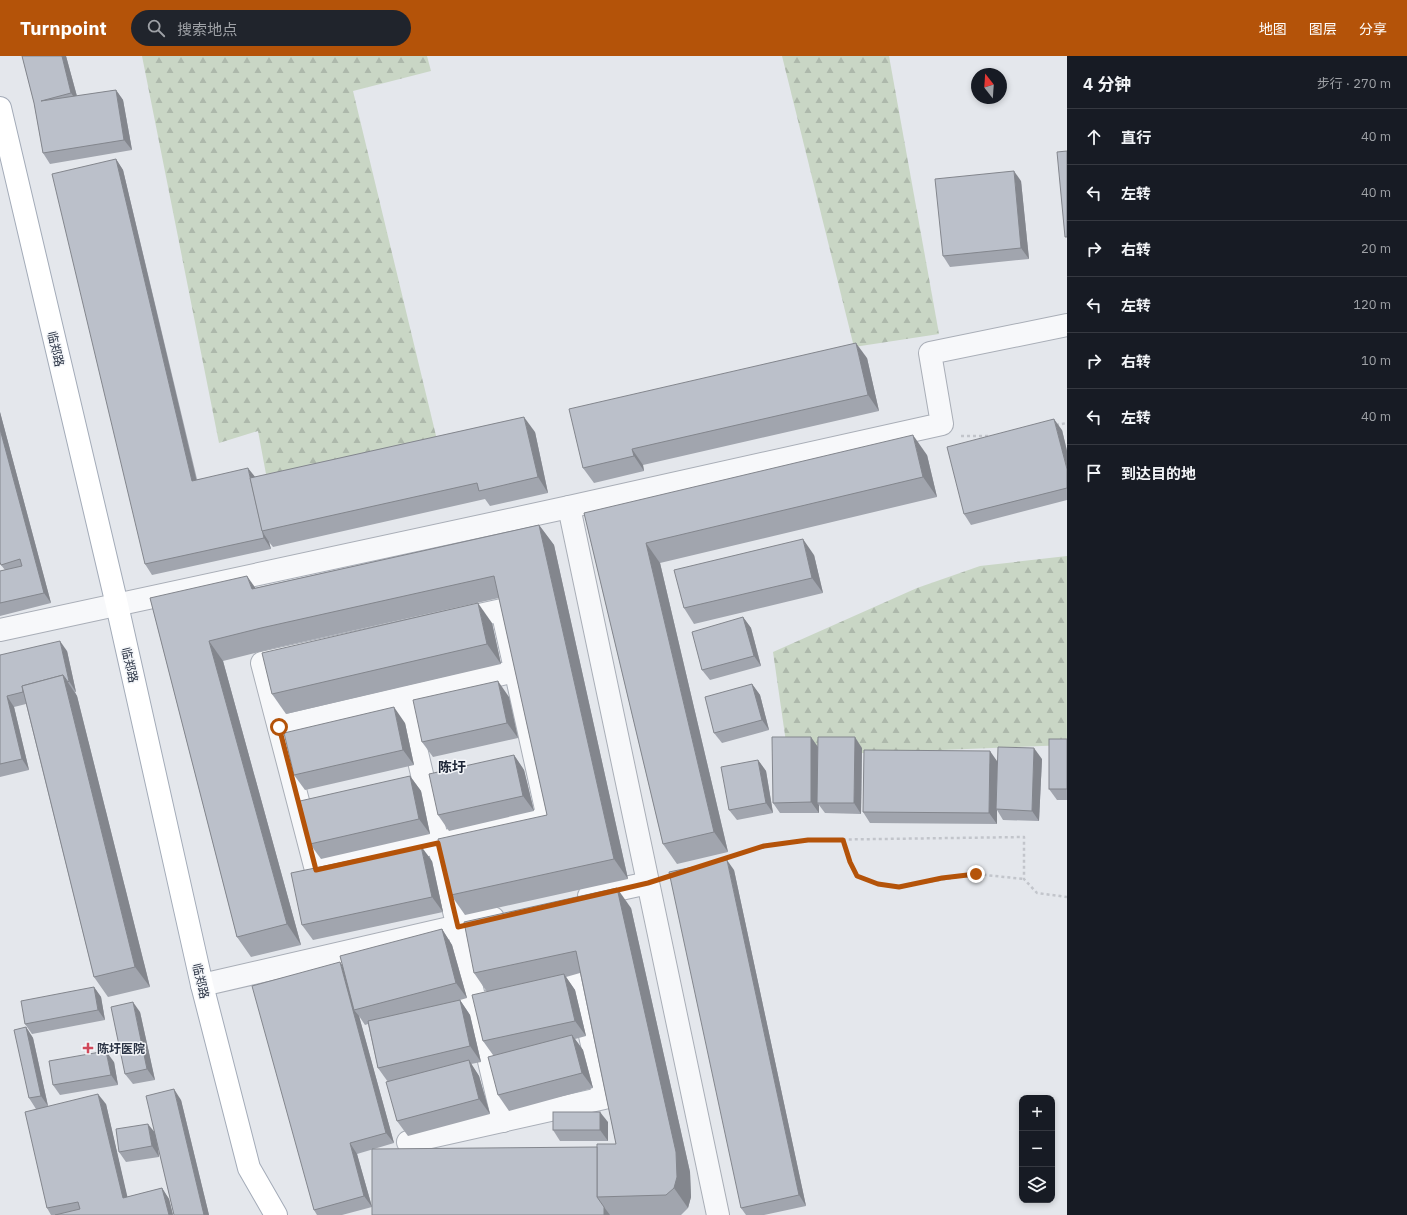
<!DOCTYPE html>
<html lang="zh">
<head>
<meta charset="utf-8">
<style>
	body { margin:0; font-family:"IBM Plex Sans","Noto Sans SC",sans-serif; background:#20242c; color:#f1f3f6 }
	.controls { position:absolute; right:12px; bottom:12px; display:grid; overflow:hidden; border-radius:8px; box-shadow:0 2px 6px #0003 }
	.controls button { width:36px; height:36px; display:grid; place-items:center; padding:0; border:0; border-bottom:1px solid #363941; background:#171b24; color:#f1f3f6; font:20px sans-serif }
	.compass { position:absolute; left:971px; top:12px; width:36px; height:36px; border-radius:50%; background:#171b24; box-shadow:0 2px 6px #0003; rotate:343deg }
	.stop { position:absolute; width:12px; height:12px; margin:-9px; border:3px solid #b45309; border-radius:50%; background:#fff }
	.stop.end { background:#b45309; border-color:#fff; box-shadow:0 1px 4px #0008 }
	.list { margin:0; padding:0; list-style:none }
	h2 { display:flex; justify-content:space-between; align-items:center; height:52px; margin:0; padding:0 16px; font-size:17px }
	h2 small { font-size:13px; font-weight:400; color:#9ea1a6 }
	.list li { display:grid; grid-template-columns:26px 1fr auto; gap:12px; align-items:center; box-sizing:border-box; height:56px; padding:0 16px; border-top:1px solid #363941 }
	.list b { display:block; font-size:15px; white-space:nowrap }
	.list em { font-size:13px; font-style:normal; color:#9ea1a6 }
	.icon { flex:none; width:22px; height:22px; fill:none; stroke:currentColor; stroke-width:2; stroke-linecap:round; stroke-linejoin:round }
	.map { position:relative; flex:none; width:1067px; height:1159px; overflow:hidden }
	header { display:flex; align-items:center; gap:24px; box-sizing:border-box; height:56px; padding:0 20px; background:#b45309; color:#fff }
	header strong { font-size:19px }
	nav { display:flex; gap:22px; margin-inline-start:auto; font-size:14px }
	.search { width:280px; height:36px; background:#20242c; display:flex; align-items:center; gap:10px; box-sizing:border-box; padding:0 14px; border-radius:22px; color:#9ea1a6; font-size:15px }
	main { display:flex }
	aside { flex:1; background:#171b24 }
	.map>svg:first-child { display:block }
	.forest { fill:url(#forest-firs) }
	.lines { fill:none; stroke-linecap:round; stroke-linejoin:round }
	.minor-casing { stroke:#a9aeb7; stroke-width:24 }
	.major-casing { stroke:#a3abb8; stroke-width:24 }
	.path { stroke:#c2c5cb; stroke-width:2.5; stroke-dasharray:3 3; stroke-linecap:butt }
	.minor { stroke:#f7f8fa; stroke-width:22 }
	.major { stroke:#fff; stroke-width:22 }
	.wall { fill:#a1a5ae }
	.shaded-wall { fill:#83868d }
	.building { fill:#bbc0ca; stroke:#83868d }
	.route { stroke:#b45309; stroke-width:5 }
	.poi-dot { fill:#d1495b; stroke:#f4f6f9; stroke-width:1.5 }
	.labels { text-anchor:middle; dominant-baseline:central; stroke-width:3; stroke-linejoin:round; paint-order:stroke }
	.street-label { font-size:12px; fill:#2b3445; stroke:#f4f6f9 }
	.poi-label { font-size:12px; font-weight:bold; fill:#2b3445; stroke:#f4f6f9; text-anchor:start }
	.quarter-label { font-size:14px; font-weight:bold; fill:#1d2536; stroke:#f4f6f9 }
</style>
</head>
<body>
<header>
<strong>Turnpoint</strong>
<div class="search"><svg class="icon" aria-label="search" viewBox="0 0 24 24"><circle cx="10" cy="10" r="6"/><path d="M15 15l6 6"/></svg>搜索地点</div>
<nav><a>地图</a><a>图层</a><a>分享</a></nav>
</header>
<main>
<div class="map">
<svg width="1067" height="1159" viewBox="0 0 1067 1159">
	<defs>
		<pattern id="forest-firs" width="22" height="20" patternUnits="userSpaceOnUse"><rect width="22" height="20" fill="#c9d6c5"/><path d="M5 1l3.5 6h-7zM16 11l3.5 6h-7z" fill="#adb8ab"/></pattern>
	</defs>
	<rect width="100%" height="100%" fill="#e4e7ec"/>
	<g class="forest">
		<polygon points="142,0 427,0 431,15 353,35 438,388 266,418 258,375 219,387"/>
		<polygon points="782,0 889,0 939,278 854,291"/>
		<polygon points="1067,500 1067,689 788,700 773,596 917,532 980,510"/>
	</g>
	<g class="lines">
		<defs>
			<g id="minor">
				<polyline points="569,451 718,1159"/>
				<polygon points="502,554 548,762 316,814 262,607"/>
				<polyline points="0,574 569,451 942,368 930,297 1067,269"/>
				<polyline points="404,641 503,1065"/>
				<polyline points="279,671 515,615"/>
				<polyline points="589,840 648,827"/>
				<polyline points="202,929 493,862"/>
				<polyline points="435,958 505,942"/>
				<polyline points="408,1086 604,1042 578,926 542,934"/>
			</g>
			<polyline id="major" points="0,52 117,549 202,929 249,1112 276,1159"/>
		</defs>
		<use href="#minor" class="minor-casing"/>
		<use href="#major" class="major-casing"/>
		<g class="path">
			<polyline points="1056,369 1067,367"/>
			<polyline points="961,380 990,380"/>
			<polyline points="843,784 850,806 857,820 878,828 899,831 976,818 1024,823"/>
			<polyline points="708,808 764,790 808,784 1024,781 1024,823 1037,837 1067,841"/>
		</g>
		<use href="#minor" class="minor"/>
		<use href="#major" class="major"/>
	</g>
	<g class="wall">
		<polygon points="22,0 66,0 77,40 116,34 123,44 132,94 50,108 43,97 34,47"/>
		<polygon points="116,103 123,114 197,423 255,421 535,376 548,437 490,450 485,443 273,491 269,486 271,493 152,519 145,508"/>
		<polygon points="1021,125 1029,203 950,211 943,200"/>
		<polygon points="867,302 879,355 643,409 644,415 594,427 583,412"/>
		<polygon points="0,356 51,547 0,560 0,515 5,514 1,509"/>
		<polygon points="1062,374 1067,395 1067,444 971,469 964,458"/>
		<polygon points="927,399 937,441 660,507 728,796 677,808 663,788 584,457"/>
		<polygon points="539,469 554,489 628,823 465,859 451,839 547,759 499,542 275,592 223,605 301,889 251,901 237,881 150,542 255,532"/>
		<polygon points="814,499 823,537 694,568 684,552"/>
		<polygon points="743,561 751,572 761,610 710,624 702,614"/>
		<polygon points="492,567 501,608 286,658 272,638"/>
		<polygon points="67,595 76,636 75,636 77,640 150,931 108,941 94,921 26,648 14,651 29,714 0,721 0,599"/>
		<polygon points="752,628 760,639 769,674 722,687 714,677"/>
		<polygon points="509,641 518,682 433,701 422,686"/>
		<polygon points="405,667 414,709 305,734 294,719"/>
		<polygon points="1067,683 1067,744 1057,744 1049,733"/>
		<polygon points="818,691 862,692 861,758 825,757 819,749 819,757 780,757 773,747"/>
		<polygon points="514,699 524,714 534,755 449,775 438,759"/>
		<polygon points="1042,703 1039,765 1003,764 997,754 997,768 870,767 863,756 997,705 997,728"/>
		<polygon points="758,704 766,715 773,757 737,764 729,754"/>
		<polygon points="410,720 421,735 430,778 321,803 310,788"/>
		<polygon points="432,805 443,856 313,884 302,869"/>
		<polygon points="734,814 806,1150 764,1159 746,1159 741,1152"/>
		<polygon points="631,852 690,1116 691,1141 688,1152 681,1159 372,1159 597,1091 616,1088 580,917 566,921 575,934 586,980 575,983 583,994 593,1032 509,1055 498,1039 493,999 483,985 487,936 474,917"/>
		<polygon points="442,873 452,889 467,942 460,944 470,959 481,1006 471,1008 479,1020 490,1058 408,1080 397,1065 388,1026 378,1012 368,968 365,969 359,960 394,1087 357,1098 372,1151 342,1159 317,1159 314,1154 343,911"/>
		<polygon points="94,931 101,941 105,964 32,978 25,968"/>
		<polygon points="140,956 155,1024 133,1028 125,1018"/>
		<polygon points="26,971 33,982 48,1050 106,1048 127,1141 162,1132 169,1143 173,1159 51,1159 47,1152 36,1053 29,1042"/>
		<polygon points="114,1006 118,1029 60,1039 53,1029"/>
		<polygon points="181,1044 209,1159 174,1159 158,1090 159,1101 126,1106 119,1096 154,1075"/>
		<polygon points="608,1066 608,1085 560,1085 553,1074"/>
	</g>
	<g class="shaded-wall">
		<polygon points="62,0 66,0 79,48 71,37"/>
		<polygon points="116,34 123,44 132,94 124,84"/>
		<polygon points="116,103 123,114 199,435 192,425"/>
		<polygon points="1014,115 1021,125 1029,203 1021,192"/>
		<polygon points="856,287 867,302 879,355 868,339"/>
		<polygon points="0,356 51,547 44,537 0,373"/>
		<polygon points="524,361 535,376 548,437 538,421"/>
		<polygon points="1054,363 1062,374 1067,395 1067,413"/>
		<polygon points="913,379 927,399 937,441 923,421"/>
		<polygon points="632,393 643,409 644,415 634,400"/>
		<polygon points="248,412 256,422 262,475 269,486 271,493 264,482"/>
		<polygon points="539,469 554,489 628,823 614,803"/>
		<polygon points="803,483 814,499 823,537 812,522"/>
		<polygon points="646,487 660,507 728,796 714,776"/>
		<polygon points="247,520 261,540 252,533"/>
		<polygon points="478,547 492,567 501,608 487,588"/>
		<polygon points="743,561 751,572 761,610 754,600"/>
		<polygon points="60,585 67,595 76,636 69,625"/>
		<polygon points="209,585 223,605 301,889 287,868"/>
		<polygon points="63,619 77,640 150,931 135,911"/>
		<polygon points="498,625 509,641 518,682 507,667"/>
		<polygon points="752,628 760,639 769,674 762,664"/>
		<polygon points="7,640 14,651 29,714 22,703"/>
		<polygon points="394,651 405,667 414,709 403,694"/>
		<polygon points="811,681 818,691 817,747 819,749 819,757 811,746"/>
		<polygon points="855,681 862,692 861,758 854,747"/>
		<polygon points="1034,692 1042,703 1039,765 1032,755"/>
		<polygon points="990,695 997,705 997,753 996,753 997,754 997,768 989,757"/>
		<polygon points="514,699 524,714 534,755 523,740"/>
		<polygon points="758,704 766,715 773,757 766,747"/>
		<polygon points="410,720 421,735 430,778 419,763"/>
		<polygon points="421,790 432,805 443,856 432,841"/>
		<polygon points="727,804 734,814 806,1150 799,1139"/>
		<polygon points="617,832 631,852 690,1116 691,1141 688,1152 674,1132"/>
		<polygon points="442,873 452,889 467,942 456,927"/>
		<polygon points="340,906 347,917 354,954 359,960 394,1087 386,1077"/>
		<polygon points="564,918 575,934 586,980 575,965"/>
		<polygon points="94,931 101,941 105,964 98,954"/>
		<polygon points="460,944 470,959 481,1006 470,990"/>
		<polygon points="133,946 140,956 155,1024 147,1013"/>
		<polygon points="26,971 33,982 48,1050 41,1040"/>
		<polygon points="572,979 583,994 593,1032 582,1017"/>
		<polygon points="106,995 114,1006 118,1029 111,1019"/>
		<polygon points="469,1004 479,1020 490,1058 479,1043"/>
		<polygon points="174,1033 181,1044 209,1159 204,1159"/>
		<polygon points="98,1038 106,1048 130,1152 123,1142"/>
		<polygon points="600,1056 608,1066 608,1085 600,1074"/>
		<polygon points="148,1068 156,1078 159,1101 152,1090"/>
		<polygon points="350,1087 357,1098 372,1151 364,1140"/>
		<polygon points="162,1132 169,1143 173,1159 169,1159"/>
		<polygon points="604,1151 610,1159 604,1159"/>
	</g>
	<g class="building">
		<polygon points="22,0 62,0 71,37 41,45 116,34 124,84 43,97 34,47"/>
		<polygon points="1067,95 1067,181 1065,181 1057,96"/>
		<polygon points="116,103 192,425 248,412 264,482 145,508 52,118"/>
		<polygon points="1014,115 1021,192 943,200 935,123"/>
		<polygon points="856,287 868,339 632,393 634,400 583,412 569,353"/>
		<polygon points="524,361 538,421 479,435 477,427 262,475 250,422"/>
		<polygon points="1054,363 1067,413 1067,432 964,458 947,391"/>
		<polygon points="0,373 44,537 0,547 0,515 22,510 20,503 1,509 0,506"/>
		<polygon points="913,379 923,421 646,487 714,776 663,788 584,457"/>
		<polygon points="539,469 614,803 451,839 438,783 547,759 494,520 261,572 209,585 287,868 237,881 150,542 247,520 252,533"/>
		<polygon points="803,483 812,522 684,552 674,514"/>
		<polygon points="478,547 487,588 272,638 262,597"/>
		<polygon points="743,561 754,600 702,614 692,576"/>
		<polygon points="60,585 69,625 68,626 63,619 22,630 23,636 7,640 22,703 0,708 0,599"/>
		<polygon points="63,619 135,911 94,921 22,630"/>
		<polygon points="498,625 507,667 422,686 413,644"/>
		<polygon points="752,628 762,664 714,677 705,641"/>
		<polygon points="394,651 403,694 294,719 284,677"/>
		<polygon points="772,681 811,681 811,746 773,747"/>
		<polygon points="818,681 855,681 854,747 817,747"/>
		<rect x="1049" y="683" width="18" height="50"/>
		<polygon points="998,691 1034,692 1032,755 996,753"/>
		<polygon points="864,694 990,695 989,757 863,756"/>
		<polygon points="514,699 523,740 438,759 429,718"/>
		<polygon points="758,704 766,747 729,754 721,711"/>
		<polygon points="410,720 419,763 310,788 300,745"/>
		<polygon points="421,790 432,841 302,869 291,817"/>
		<polygon points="727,804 799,1139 741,1152 669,816"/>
		<polygon points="617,832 676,1096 677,1121 674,1132 666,1139 597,1141 597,1088 616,1088 576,895 474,917 464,866"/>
		<polygon points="442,873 456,927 354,954 340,900"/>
		<polygon points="340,906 386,1077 350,1087 364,1140 314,1154 252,930"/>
		<polygon points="564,918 575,965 483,985 472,939"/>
		<polygon points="94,931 98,954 25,968 21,945"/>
		<polygon points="460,944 470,990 378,1012 368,965"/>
		<polygon points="133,946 147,1013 125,1018 111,951"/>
		<polygon points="26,971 41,1040 29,1042 14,974"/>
		<polygon points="572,979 582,1017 498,1039 488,1001"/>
		<polygon points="106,995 111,1019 53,1029 49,1005"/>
		<polygon points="469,1004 479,1043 397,1065 386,1026"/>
		<polygon points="174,1033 204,1159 174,1159 146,1040"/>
		<polygon points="98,1038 123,1142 162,1132 169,1159 55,1159 80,1153 78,1146 47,1152 25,1056"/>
		<rect x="553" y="1056" width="47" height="18"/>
		<polygon points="148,1068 152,1090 119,1096 116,1073"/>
		<polygon points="597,1091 597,1141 604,1151 604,1159 372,1159 372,1093"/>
	</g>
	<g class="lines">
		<polyline class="route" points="279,671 316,814 438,787 458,871 648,827 764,790 808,784 843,784 850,806 857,820 878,828 899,831 942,822 976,818"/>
	</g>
	<path class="poi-dot" d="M86 986h4v4h4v4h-4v4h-4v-4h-4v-4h4z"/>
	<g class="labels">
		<g class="street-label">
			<text transform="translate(56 293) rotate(77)">临郑路</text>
			<text transform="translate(130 609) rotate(77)">临郑路</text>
			<text transform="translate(201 925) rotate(77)">临郑路</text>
		</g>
		<g class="poi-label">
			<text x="97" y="992">陈圩医院</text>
		</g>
		<g class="quarter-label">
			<text x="452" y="711">陈圩</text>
		</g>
	</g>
</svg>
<div class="controls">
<button>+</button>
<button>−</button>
<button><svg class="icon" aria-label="layers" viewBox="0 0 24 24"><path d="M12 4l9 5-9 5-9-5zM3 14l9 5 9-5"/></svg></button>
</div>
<svg class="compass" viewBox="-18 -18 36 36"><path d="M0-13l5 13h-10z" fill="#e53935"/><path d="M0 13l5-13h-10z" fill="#9ea1a6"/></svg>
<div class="stop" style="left:279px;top:671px"></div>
<div class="stop end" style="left:976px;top:818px"></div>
</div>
<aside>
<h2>4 分钟<small>步行 · 270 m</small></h2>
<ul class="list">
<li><svg class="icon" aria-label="ahead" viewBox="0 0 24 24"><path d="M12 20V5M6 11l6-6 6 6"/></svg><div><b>直行</b></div><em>40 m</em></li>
<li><svg class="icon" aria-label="left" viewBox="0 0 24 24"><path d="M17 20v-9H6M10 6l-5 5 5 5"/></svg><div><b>左转</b></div><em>40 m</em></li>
<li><svg class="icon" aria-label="right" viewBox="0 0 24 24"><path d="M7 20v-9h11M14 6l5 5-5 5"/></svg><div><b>右转</b></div><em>20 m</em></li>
<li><svg class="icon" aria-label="left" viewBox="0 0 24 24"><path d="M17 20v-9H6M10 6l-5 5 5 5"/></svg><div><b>左转</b></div><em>120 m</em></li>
<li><svg class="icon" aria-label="right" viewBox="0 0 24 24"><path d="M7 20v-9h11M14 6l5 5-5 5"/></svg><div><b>右转</b></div><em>10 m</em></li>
<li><svg class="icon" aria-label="left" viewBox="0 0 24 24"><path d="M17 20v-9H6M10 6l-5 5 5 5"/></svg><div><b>左转</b></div><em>40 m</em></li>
<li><svg class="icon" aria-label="arrive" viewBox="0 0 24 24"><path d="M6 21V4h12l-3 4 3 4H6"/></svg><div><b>到达目的地</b></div></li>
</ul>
</aside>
</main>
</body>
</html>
